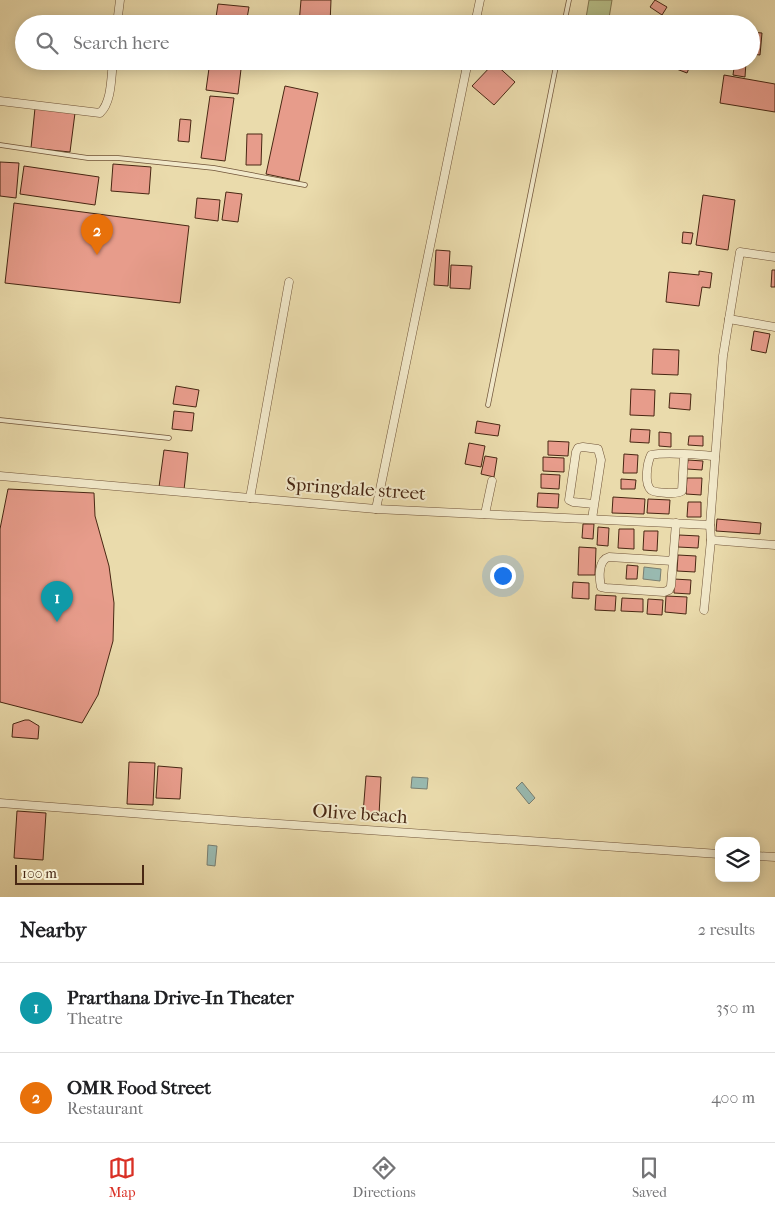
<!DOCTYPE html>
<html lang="en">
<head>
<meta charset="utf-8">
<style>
	body { margin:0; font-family:"IM FELL French Canon",serif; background:#f6f6f6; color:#202124 }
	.controls { position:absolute; right:15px; bottom:15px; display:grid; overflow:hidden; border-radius:10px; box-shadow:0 2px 12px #0003 }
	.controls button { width:45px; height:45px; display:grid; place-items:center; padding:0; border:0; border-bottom:1px solid #e0e0e0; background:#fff; color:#202124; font:25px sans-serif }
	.scale { position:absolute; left:15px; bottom:12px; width:129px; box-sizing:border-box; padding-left:5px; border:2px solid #482713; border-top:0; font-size:14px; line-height:18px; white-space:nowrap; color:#482713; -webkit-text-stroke:4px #f1e8c9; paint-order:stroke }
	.you { position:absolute; left:502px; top:575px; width:18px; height:18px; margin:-12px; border:4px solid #fff; border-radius:50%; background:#1a73e8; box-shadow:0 0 0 8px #1a73e833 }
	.badge { display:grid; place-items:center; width:32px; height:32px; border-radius:50%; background:#d93025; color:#fff; font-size:16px; font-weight:700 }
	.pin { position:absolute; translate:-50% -41px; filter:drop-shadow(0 1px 2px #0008) }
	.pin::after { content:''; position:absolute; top:26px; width:18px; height:15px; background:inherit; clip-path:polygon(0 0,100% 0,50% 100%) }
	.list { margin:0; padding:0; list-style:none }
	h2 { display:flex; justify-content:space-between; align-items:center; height:65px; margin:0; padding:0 20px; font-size:21px }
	h2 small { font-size:16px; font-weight:400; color:#757577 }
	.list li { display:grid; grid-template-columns:32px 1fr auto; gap:15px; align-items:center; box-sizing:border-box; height:90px; padding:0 20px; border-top:1px solid #e0e0e0 }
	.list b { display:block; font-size:19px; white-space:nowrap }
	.list p { margin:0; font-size:16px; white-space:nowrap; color:#757577 }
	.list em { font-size:16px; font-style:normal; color:#757577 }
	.icon { flex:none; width:28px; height:28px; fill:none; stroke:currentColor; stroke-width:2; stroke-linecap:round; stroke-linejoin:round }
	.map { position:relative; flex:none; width:775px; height:897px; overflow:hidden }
	.search { position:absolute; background:#fff; box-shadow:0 2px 12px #0003; left:15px; right:15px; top:15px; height:55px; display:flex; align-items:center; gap:12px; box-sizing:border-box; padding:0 18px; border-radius:28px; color:#757577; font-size:19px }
	.sheet { height:245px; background:#fff }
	nav { display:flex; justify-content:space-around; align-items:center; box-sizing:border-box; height:70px; border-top:1px solid #e0e0e0; background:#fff; font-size:14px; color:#757577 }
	nav a { display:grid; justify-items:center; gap:2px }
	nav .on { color:#d93025 }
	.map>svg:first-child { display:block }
	.green { fill:#b7c089; stroke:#80744e }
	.water { fill:#99bab1; stroke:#797f72 }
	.building { fill:#e79c8b; stroke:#482713 }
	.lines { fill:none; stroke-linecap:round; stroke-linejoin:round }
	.lane-casing { stroke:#705439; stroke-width:5.5 }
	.street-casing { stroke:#705439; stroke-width:9 }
	.lane { stroke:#f1e8c9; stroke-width:4 }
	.street { stroke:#f1e8c9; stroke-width:8 }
	.labels { text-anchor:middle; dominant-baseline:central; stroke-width:4; stroke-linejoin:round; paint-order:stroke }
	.street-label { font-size:19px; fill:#482713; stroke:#f1e8c9 }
</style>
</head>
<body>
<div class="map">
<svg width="775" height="897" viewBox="0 0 775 897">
	<rect width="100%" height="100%" fill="#eadbac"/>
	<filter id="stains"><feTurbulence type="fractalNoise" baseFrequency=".004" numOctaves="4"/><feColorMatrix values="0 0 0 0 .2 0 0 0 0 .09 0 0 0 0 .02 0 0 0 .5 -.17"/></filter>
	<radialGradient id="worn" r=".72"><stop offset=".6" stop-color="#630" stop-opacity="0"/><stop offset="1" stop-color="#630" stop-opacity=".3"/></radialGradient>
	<polygon class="green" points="589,0 612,0 608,24 585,24"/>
	<g class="water">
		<polygon points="644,567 661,569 660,581 643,579"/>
		<polygon points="412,777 428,778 427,789 411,788"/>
		<polygon points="522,782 535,798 529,804 516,788"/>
		<polygon points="208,845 217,846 215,866 207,865"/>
	</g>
	<g class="building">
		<polygon points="301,0 331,0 330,24 299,24"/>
		<polygon points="655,0 667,7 662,15 650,7"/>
		<polygon points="218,4 249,7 246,24 215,24"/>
		<polygon points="370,19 393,24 369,24"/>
		<polygon points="751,32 762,33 760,55 751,54"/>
		<polygon points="210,61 242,61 238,94 206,90"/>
		<polygon points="667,61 692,61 687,73 666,65"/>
		<polygon points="735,61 746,62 745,77 733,75"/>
		<polygon points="494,63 515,82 494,105 472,86"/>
		<polygon points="724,75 775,84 775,112 720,103"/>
		<polygon points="285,86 318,93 299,181 266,174"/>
		<polygon points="210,96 234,98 225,161 201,158"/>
		<polygon points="35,108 75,113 70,152 31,148"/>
		<polygon points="180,119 191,120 189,142 178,141"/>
		<polygon points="247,134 262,134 261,165 246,165"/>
		<polygon points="0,162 19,163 16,198 0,196"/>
		<polygon points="113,164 151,167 149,194 111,191"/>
		<polygon points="24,166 99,177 95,205 20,194"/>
		<polygon points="226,192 242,194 238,222 222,220"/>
		<polygon points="703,195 735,200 728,250 696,245"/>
		<polygon points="197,198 220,200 218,221 195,218"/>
		<polygon points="14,203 189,226 180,303 5,283"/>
		<polygon points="683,232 693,233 691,244 682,243"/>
		<polygon points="436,250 450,251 448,286 434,285"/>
		<polygon points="451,265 472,266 470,289 450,288"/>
		<polygon points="772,270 775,270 775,287 771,287"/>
		<polygon points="699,271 712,273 710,288 702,287 699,306 666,302 669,272 699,275"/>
		<polygon points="754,331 770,334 766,353 751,350"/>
		<polygon points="653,349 679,350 678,375 652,374"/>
		<polygon points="176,386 199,390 196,407 173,404"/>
		<polygon points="631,389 655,390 654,416 630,415"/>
		<polygon points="670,393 691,394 690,410 669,408"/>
		<polygon points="174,411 194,413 192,431 172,429"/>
		<polygon points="477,421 500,425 498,436 475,433"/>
		<polygon points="631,429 650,430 649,443 630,442"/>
		<polygon points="659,432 671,433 671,447 659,446"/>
		<polygon points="689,436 703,436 703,446 688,445"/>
		<polygon points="548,441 569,442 568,456 548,455"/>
		<polygon points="469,443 485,446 481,467 465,464"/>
		<polygon points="164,450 188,453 184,490 159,487"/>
		<polygon points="624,454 638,455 637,473 623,473"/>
		<polygon points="485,456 497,458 494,477 481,474"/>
		<polygon points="543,457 564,458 564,472 543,471"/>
		<polygon points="688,460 703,461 702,470 687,469"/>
		<polygon points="541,474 560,475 559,489 541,488"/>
		<polygon points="687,478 702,478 701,495 686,494"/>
		<polygon points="621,479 636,480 635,489 621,489"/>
		<polygon points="8,489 94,493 95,516 109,566 114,603 113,641 98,695 82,723 0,702 0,529"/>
		<polygon points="538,493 559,494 558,508 537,507"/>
		<polygon points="613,497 645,499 644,514 612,513"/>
		<polygon points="648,499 670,500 669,514 647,513"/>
		<polygon points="688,502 701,502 701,517 687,517"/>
		<polygon points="717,519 761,523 760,534 716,531"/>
		<polygon points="583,524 594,524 593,539 582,538"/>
		<polygon points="598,527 609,528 608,546 597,545"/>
		<polygon points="619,529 634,529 634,549 618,548"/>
		<polygon points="644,531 658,531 657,551 643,550"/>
		<polygon points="679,535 699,536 698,548 678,547"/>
		<polygon points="579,547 596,548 595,575 578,575"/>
		<polygon points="678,555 696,556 695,572 677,571"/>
		<polygon points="627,565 638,566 637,579 626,579"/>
		<polygon points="674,579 691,580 690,594 674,593"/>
		<polygon points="573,582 589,583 589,599 572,598"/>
		<polygon points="596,595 616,596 615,611 595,610"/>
		<polygon points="666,596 687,597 686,614 665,612"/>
		<polygon points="622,598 643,599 643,612 621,611"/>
		<polygon points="648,599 663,600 662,615 647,614"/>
		<polygon points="25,720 29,720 39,726 38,739 12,737 13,724"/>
		<polygon points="129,762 155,763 153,805 127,804"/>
		<polygon points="158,766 182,768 180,799 156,798"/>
		<polygon points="366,776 381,777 379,815 363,814"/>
		<polygon points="17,811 46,813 43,860 14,858"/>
	</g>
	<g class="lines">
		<defs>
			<g id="lane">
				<polyline points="564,24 569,0"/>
				<polyline points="0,145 88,158 118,158 214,168 305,185"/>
				<polyline points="488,405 557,61"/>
				<polyline points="0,420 169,438"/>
			</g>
			<g id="street">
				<polyline points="117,24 120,0"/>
				<polyline points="475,24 480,0"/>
				<path d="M0 101 100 113C112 102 111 77 113 61"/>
				<polyline points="729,319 775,327"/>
				<path d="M684 455 682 491C677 494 672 493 667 493 662 492 655 493 651 490 644 484 647 463 651 455 667 451 697 455 715 456"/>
				<polyline points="0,476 376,509 710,525"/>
				<polyline points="250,498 289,282"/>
				<polyline points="376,509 468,61"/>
				<polyline points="485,514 492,481"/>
				<polyline points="592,519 601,460 598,449 583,447 578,448 576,452 569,500 573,502 594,504"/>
				<polyline points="711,540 775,545"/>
				<path d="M673 561 609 557C598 560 599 577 601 587L606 588 664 592 669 590 671 586 676 523"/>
				<polyline points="704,610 711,540 710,525 723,356 740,252 775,257"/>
				<polyline points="0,803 235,821 719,854"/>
				<polyline points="756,856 775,857"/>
			</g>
		</defs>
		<use href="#lane" class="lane-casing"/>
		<use href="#street" class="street-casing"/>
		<use href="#lane" class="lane"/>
		<use href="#street" class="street"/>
	</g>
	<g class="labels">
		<g class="street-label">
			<text transform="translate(356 489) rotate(4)">Springdale street</text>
			<text transform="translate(360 814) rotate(4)">Olive beach</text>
		</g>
	</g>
	<rect width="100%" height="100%" filter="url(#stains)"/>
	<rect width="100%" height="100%" fill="url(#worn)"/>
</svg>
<div class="controls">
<button><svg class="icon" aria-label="layers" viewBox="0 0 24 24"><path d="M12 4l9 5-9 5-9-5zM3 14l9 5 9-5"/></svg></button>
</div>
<div class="scale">100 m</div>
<div class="you"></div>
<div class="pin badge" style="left:57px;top:622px;background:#0f9aa8">1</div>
<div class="pin badge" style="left:97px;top:255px;background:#e8710a">2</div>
<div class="search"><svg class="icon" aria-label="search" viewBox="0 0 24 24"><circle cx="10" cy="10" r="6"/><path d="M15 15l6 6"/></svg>Search here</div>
</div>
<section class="sheet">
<h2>Nearby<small>2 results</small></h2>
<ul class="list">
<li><span class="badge" style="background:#0f9aa8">1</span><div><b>Prarthana Drive-In Theater</b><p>Theatre</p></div><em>350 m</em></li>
<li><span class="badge" style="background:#e8710a">2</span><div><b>OMR Food Street</b><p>Restaurant</p></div><em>400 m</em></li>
</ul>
</section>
<nav>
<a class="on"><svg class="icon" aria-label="map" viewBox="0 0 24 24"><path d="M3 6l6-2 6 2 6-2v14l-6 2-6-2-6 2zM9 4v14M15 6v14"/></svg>Map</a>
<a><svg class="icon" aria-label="directions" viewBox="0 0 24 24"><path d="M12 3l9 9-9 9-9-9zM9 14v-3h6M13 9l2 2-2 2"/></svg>Directions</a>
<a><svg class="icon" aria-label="saved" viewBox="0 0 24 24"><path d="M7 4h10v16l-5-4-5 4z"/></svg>Saved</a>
</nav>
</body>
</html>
